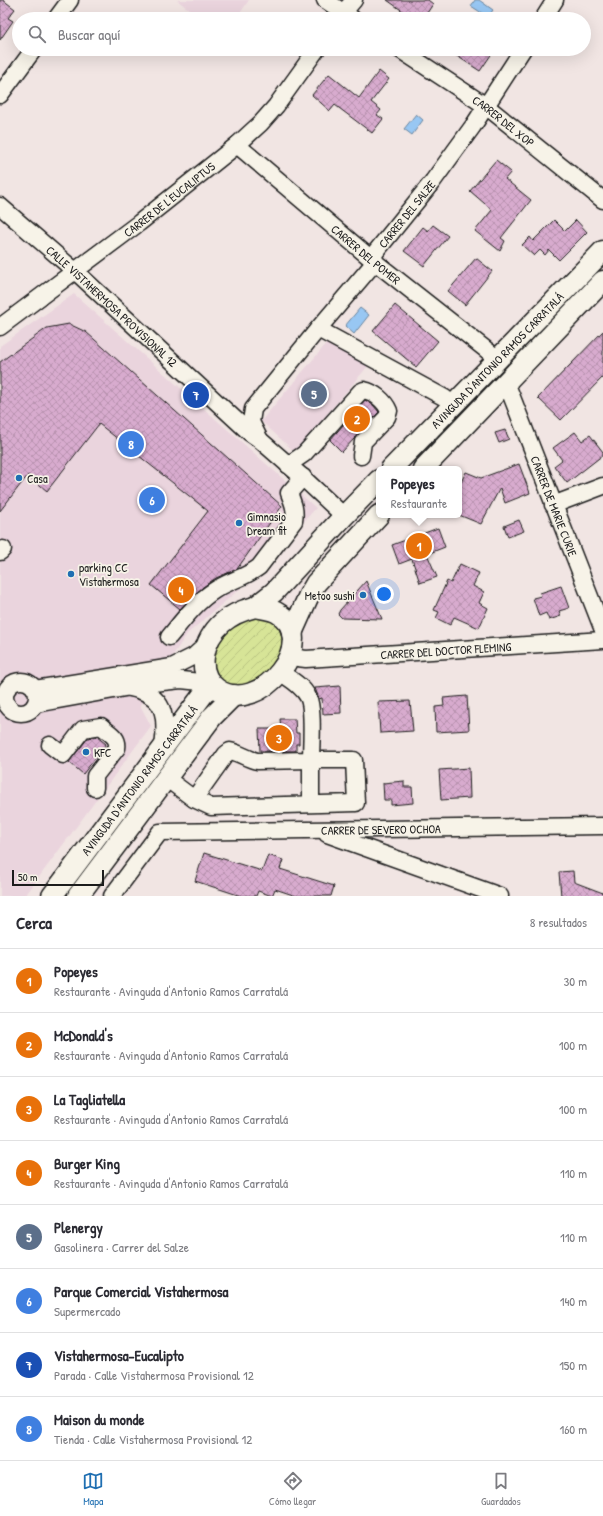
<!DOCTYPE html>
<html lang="es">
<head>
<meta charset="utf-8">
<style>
	body { margin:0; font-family:"Patrick Hand",sans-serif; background:#f2f2f3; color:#2b2b33 }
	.scale { position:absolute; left:12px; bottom:10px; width:92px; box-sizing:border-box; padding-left:4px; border:2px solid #1c1c1c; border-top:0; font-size:11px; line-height:14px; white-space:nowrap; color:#1c1c1c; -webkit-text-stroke:3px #f7f3e8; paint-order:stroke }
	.you { position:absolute; left:384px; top:594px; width:14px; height:14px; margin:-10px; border:3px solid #fff; border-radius:50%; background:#1a73e8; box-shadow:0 0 0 6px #1a73e833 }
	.badge { display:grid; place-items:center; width:26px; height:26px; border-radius:50%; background:#1f6fb2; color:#fff; font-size:13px; font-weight:700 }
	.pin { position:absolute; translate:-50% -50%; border:2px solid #fff; box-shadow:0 1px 4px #0006 }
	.popup { position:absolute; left:376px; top:466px; width:86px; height:52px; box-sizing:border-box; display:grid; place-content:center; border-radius:6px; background:#fff; filter:drop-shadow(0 1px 3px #0005); font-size:13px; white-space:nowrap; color:#7c7c81 }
	.popup b { font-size:15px; color:#2b2b33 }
	.popup::after { content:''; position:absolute; left:50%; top:100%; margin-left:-8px; border:8px solid transparent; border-top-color:#fff }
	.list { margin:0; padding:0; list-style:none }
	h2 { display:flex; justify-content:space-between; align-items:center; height:52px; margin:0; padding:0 16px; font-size:17px }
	h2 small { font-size:13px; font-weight:400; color:#7c7c81 }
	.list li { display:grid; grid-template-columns:26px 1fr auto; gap:12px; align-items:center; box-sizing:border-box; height:64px; padding:0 16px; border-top:1px solid #e1e1e2 }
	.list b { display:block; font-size:15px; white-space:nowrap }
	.list p { margin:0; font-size:13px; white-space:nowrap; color:#7c7c81 }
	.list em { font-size:13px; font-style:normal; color:#7c7c81 }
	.icon { flex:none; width:22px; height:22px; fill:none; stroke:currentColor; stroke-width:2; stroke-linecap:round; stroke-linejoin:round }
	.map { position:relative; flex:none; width:603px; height:896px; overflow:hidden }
	.search { position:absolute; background:#fff; box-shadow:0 4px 16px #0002; left:12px; right:12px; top:12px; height:44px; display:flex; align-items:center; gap:10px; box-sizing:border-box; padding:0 14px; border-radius:22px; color:#7c7c81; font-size:15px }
	.sheet { height:564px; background:#fff }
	nav { display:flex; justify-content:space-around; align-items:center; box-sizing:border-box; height:56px; border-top:1px solid #e1e1e2; background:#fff; font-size:11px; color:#7c7c81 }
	nav a { display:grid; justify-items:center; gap:2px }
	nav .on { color:#1f6fb2 }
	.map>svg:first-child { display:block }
	.built { fill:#ead4dd }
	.garden { fill:url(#garden-furrows); stroke:#7a805a }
	.water { fill:#98c7f3; stroke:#66839d }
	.building { fill:url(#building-cross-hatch); stroke:#1c1c1c }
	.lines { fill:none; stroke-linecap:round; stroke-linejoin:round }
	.minor-casing { stroke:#1c1c1c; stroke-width:19 }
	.major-casing { stroke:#1c1c1c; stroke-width:23 }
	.minor { stroke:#f7f3e8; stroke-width:16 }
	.major { stroke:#f7f3e8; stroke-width:20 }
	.poi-dot { fill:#1f6fb2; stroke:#f7f3e8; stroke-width:1.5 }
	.labels { text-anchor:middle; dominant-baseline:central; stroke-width:3.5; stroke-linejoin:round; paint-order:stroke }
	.street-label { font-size:12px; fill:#1c1c1c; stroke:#f7f3e8 }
	.poi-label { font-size:12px; fill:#1c1c1c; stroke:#f7f3e8; text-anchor:start }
</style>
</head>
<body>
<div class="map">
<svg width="603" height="896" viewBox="0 0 603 896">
	<defs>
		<pattern id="garden-furrows" width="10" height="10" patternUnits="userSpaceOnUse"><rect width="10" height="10" fill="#d7e497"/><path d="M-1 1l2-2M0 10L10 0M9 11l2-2" fill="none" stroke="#b8c382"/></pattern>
		<pattern id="building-cross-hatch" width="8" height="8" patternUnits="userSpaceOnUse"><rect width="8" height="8" fill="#d8abce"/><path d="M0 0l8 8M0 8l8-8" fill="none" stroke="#b993b0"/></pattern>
	</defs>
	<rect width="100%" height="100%" fill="#f1e5e3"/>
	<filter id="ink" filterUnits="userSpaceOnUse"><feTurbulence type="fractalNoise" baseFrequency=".025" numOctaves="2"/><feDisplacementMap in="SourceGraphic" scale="8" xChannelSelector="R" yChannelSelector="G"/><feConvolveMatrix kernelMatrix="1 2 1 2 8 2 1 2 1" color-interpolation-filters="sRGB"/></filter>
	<g filter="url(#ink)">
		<g class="built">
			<polygon points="177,0 249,0 236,19 201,19"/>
			<polygon points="74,294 316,508 255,576 187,634 140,705 151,726 25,896 0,896 0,346"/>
			<polygon points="327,343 368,366 295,452 261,421"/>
		</g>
		<path class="garden" d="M252 616C255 616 260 615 264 616 270 618 275 623 278 627 289 647 274 668 257 679 250 685 240 685 231 686L214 676 213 651 228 629Z"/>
		<g class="water">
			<polygon points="475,0 479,0 493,10 488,17 471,6"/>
			<polygon points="416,114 423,120 412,135 404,129"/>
			<polygon points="360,308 369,315 354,334 345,326"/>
		</g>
		<g class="building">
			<polygon points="0,0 3,0 15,9 8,18 13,21 0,40"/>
			<polygon points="387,0 428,0 433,4 423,19 414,19"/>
			<polygon points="446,49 495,49 480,71"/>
			<polygon points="379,71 389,79 371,102 381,110 377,115 383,119 372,133 335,105 330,111 312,95 329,74 359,98"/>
			<polygon points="496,160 511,172 505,179 531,200 501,238 505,241 500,251 475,231 492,210 470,191"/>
			<polygon points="554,220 565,231 576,220 587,232 559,260 549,250 545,255 540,250 534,256 522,245 530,237 533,241"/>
			<polygon points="433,225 448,236 424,266 404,251 423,227 428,231"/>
			<polygon points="476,258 492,271 465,305 448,291"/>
			<polygon points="395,305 438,341 416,367 373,331"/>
			<polygon points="69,324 86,332 282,506 237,569 216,578 203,587 180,609 151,585 208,511 99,424 47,491 28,475 0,511 0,362 47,328"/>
			<polygon points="603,331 603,377 561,420 538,398"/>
			<polygon points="365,400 373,405 379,412 342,452 330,440"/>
			<polygon points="505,430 509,439 499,443 495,433"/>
			<polygon points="575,432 582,441 590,435 603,452 603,455 567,483 554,466 562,460 553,448"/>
			<polygon points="519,464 530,493 505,503 500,488 481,524 459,515 459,486 466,472 481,478"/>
			<polygon points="519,520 524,531 508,537 504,526"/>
			<polygon points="438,528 445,547 427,554 437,577 420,583 412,559 399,564 392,545"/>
			<polygon points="460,564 479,573 473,586 484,592 479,603 488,608 479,628 454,617 450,625 436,618 439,612 434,610 447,581 451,583"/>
			<polygon points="366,581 382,619 342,618 338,614 340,610"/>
			<polygon points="561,586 569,608 559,611 561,616 549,620 546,613 539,616 533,598 541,596 540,593"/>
			<polygon points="340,686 341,713 323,714 322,698 319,699 315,688"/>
			<polygon points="467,696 469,730 436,732 435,707 444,706 443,698"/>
			<polygon points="410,701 413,731 380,733 378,702"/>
			<polygon points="280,719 295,719 296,733 299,733 299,744 296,744 296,751 260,751 259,729 281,729"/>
			<polygon points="96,736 106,744 83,774 69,762 88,738"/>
			<polygon points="469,768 470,798 441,800 439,770"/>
			<polygon points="404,781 404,787 412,787 413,803 391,805 391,800 384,800 383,783"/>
			<polygon points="204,853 262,871 268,855 283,860 280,869 334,886 331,896 296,896 275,889 272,896 258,891 256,896 241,896 195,881"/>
			<polygon points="573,871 574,882 603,893 603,896 561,896 559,872"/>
		</g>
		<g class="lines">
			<defs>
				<g id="minor">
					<polyline points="325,0 353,19"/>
					<polyline points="56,19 70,0"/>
					<polyline points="338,19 354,0"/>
					<polyline points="543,19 555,0"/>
					<path id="s1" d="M399 49 486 106 603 200"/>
					<polyline points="0,95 34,49"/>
					<path id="s2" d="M237 145 375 262 498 359"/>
					<path id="s3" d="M0 206 75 271 250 433 260 440 300 475 344 516"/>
					<path id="s4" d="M0 327 139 223 237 145 261 123 276 106 317 49"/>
					<polyline points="318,329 445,398"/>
					<path id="s5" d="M506 382 603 630"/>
					<path id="s6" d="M260 440 251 422 253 409 318 329 375 262 374 254 433 181 473 126 523 49"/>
					<path d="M288 465 304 454 360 392 364 390C374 392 385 401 389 411L387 417 363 442 361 456"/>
					<polyline points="553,505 603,486"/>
					<polyline points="0,552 3,549"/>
					<path d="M169 637C183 620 196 602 215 590 229 581 246 577 259 567L294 521C296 510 293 503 289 493L303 477"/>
					<path id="s7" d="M290 654 298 658 306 659 603 640"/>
					<circle cx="21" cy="697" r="16"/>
					<path d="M130 688C166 695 167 716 163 748"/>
					<polyline points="35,689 172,667 194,656 206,645"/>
					<polyline points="36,704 153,683 181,680 210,683"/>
					<path d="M50 745 63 755 83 729 101 726C109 733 119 737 117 748L95 776V788"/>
					<path d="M166 778 194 799 226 754 230 751C240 753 247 759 257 761L311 760C311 746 314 708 308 697 303 686 290 679 280 672"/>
					<polyline points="194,799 211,807 356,803 354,760 311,760 311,803"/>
					<polyline points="327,834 500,896"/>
					<path id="s8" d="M112 896 160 832 603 826"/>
				</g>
				<g id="major">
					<path id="s9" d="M391 469 603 251"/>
					<polyline points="423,469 603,281"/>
					<path d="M255 607C262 608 269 609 276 612 324 638 259 719 217 689 194 672 204 639 222 623 232 614 243 610 255 607Z"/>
					<polyline points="255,607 274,592 344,516 379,480"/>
					<polyline points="292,633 309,595 316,583 379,515"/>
					<path id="s10" d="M52 896 211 684"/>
					<polyline points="78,896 212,717 234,695"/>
				</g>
			</defs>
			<use href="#minor" class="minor-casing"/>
			<use href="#major" class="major-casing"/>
			<use href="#minor" class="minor"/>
			<use href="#major" class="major"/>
		</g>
	</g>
	<g class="poi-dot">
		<circle cx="19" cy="478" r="4"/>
		<circle cx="239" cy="523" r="4"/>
		<circle cx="71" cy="574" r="4"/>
		<circle cx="363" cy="595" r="4"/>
		<circle cx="86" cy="752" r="4"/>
	</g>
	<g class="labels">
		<g class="street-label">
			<text stroke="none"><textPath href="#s1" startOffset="127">CARRER DEL XOP</textPath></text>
			<text stroke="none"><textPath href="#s4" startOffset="212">CARRER DE L'EUCALIPTUS</textPath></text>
			<text stroke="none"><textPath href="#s6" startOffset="284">CARRER DEL SALZE</textPath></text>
			<text stroke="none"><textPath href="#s2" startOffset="169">CARRER DEL POMER</textPath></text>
			<text stroke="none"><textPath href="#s3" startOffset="150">CALLE VISTAHERMOSA PROVISIONAL 12</textPath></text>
			<text stroke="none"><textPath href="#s9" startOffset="152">AVINGUDA D'ANTONIO RAMOS CARRATALÁ</textPath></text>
			<text stroke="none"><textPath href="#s5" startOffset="133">CARRER DE MARIE CURIE</textPath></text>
			<text stroke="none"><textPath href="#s7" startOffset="157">CARRER DEL DOCTOR FLEMING</textPath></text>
			<text stroke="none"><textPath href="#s10" startOffset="145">AVINGUDA D'ANTONIO RAMOS CARRATALÁ</textPath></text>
			<text stroke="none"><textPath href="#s8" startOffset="301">CARRER DE SEVERO OCHOA</textPath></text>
		</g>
		<g class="poi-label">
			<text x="27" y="478">Casa</text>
			<text x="247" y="516">Gimnasio<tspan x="247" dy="14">Dream fit</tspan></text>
			<text x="79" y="567">parking CC<tspan x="79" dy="14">Vistahermosa</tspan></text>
			<text x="355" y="595" text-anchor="end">Metoo sushi</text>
			<text x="94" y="752">KFC</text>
		</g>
	</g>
</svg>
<div class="scale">50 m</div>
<div class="you"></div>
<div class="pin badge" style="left:419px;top:546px;background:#e8710a">1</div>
<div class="popup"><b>Popeyes</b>Restaurante</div>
<div class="pin badge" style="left:357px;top:419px;background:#e8710a">2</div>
<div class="pin badge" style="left:279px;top:738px;background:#e8710a">3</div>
<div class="pin badge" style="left:181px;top:590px;background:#e8710a">4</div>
<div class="pin badge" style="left:314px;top:394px;background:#5c6f8a">5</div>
<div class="pin badge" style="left:152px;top:500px;background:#3f7fe0">6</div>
<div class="pin badge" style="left:196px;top:395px;background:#1a4fb4">7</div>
<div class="pin badge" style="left:131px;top:444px;background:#3f7fe0">8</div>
<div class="search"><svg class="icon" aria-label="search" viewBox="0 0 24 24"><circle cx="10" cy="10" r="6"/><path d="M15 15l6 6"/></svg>Buscar aquí</div>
</div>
<section class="sheet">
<h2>Cerca<small>8 resultados</small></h2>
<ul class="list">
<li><span class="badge" style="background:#e8710a">1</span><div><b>Popeyes</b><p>Restaurante · Avinguda d'Antonio Ramos Carratalá</p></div><em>30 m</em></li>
<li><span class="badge" style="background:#e8710a">2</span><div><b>McDonald's</b><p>Restaurante · Avinguda d'Antonio Ramos Carratalá</p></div><em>100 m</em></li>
<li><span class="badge" style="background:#e8710a">3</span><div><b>La Tagliatella</b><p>Restaurante · Avinguda d'Antonio Ramos Carratalá</p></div><em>100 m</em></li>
<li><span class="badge" style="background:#e8710a">4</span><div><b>Burger King</b><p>Restaurante · Avinguda d'Antonio Ramos Carratalá</p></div><em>110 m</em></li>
<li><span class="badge" style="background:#5c6f8a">5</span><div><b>Plenergy</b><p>Gasolinera · Carrer del Salze</p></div><em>110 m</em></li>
<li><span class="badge" style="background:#3f7fe0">6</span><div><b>Parque Comercial Vistahermosa</b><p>Supermercado</p></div><em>140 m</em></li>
<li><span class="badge" style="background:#1a4fb4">7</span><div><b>Vistahermosa-Eucalipto</b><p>Parada · Calle Vistahermosa Provisional 12</p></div><em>150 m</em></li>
<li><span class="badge" style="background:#3f7fe0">8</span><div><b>Maison du monde</b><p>Tienda · Calle Vistahermosa Provisional 12</p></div><em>160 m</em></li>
</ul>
</section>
<nav>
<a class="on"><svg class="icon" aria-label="map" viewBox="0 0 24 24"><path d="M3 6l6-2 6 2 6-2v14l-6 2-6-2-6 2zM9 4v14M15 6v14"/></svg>Mapa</a>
<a><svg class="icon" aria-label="directions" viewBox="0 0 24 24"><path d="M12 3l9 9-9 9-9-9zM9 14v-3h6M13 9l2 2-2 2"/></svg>Cómo llegar</a>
<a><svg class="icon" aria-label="saved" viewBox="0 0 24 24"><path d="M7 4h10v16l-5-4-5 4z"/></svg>Guardados</a>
</nav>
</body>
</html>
